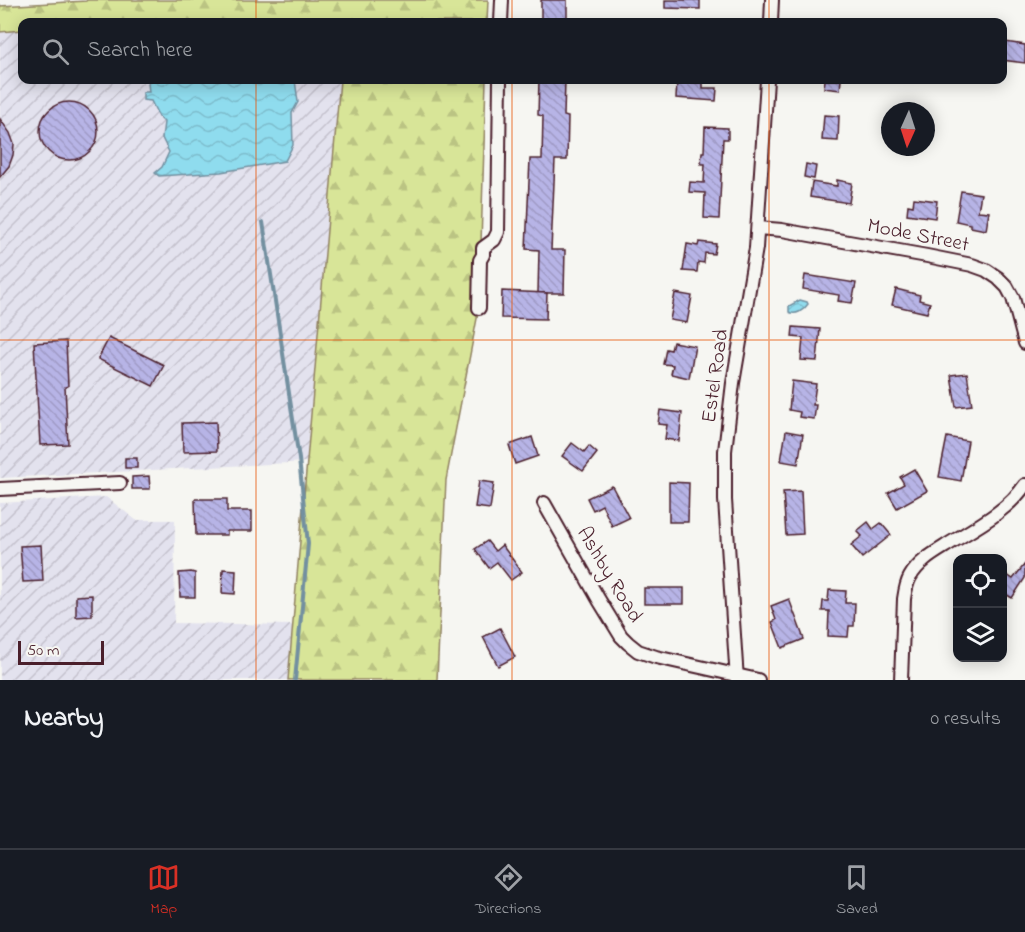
<!DOCTYPE html>
<html lang="en">
<head>
<meta charset="utf-8">
<style>
	body { margin:0; font-family:"Indie Flower",sans-serif; background:#20242c; color:#f1f3f6 }
	.controls { position:absolute; right:18px; bottom:18px; display:grid; overflow:hidden; border-radius:12px; box-shadow:0 3px 15px #0003 }
	.controls button { width:54px; height:54px; display:grid; place-items:center; padding:0; border:0; border-bottom:2px solid #363941; background:#171b24; color:#f1f3f6; font:30px sans-serif }
	.compass { position:absolute; left:881px; top:102px; width:54px; height:54px; border-radius:50%; background:#171b24; box-shadow:0 3px 15px #0003; rotate:183deg }
	.scale { position:absolute; left:18px; bottom:15px; width:86px; box-sizing:border-box; padding-left:6px; border:3px solid #4a1f2b; border-top:0; font-size:16px; line-height:21px; white-space:nowrap; color:#4a1f2b; -webkit-text-stroke:4px #f6f6f2; paint-order:stroke }
	.list { margin:0; padding:0; list-style:none }
	h2 { display:flex; justify-content:space-between; align-items:center; height:78px; margin:0; padding:0 24px; font-size:26px }
	h2 small { font-size:20px; font-weight:400; color:#9ea1a6 }
	.icon { flex:none; width:33px; height:33px; fill:none; stroke:currentColor; stroke-width:2; stroke-linecap:round; stroke-linejoin:round }
	.map { position:relative; flex:none; width:1025px; height:680px; overflow:hidden }
	.search { position:absolute; background:#171b24; box-shadow:0 3px 15px #0003; left:18px; right:18px; top:18px; height:66px; display:flex; align-items:center; gap:15px; box-sizing:border-box; padding:0 21px; border-radius:12px; color:#9ea1a6; font-size:22px }
	.sheet { height:168px; background:#171b24 }
	nav { display:flex; justify-content:space-around; align-items:center; box-sizing:border-box; height:84px; border-top:2px solid #363941; background:#171b24; font-size:16px; color:#9ea1a6 }
	nav a { display:grid; justify-items:center; gap:3px }
	nav .on { color:#d93025 }
	.map>svg:first-child { display:block }
	.industrial { fill:url(#industrial-furrows) }
	.forest { fill:url(#forest-firs); stroke:#918262; stroke-width:1.5 }
	.water { fill:url(#water-waves); stroke:#7390a0; stroke-width:1.5 }
	.lines { fill:none; stroke-linecap:round; stroke-linejoin:round }
	.stream { stroke:#7390a0; stroke-width:4 }
	.building { fill:url(#building-back-hatch); stroke:#4a1f2b; stroke-width:1.5 }
	.minor-casing { stroke:#4a1f2b; stroke-width:16 }
	.minor { stroke:#f6f6f2; stroke-width:12 }
	.grid { fill:none; stroke:#e8590c; stroke-width:1.5; stroke-opacity:0.55 }
	.labels { text-anchor:middle; dominant-baseline:central; stroke-width:6; stroke-linejoin:round; paint-order:stroke }
	.street-label { font-size:21px; fill:#4a1f2b; stroke:#f6f6f2 }
</style>
</head>
<body>
<div class="map">
<svg width="1025" height="680" viewBox="0 0 1025 680">
	<defs>
		<pattern id="industrial-furrows" width="10" height="10" patternUnits="userSpaceOnUse" patternTransform="scale(1.5)"><rect width="10" height="10" fill="#e3e2ee"/><path d="M-1 1l2-2M0 10L10 0M9 11l2-2" fill="none" stroke="#c4c1cc"/></pattern>
		<pattern id="forest-firs" width="22" height="20" patternUnits="userSpaceOnUse" patternTransform="scale(1.5)"><rect width="22" height="20" fill="#d8e598"/><path d="M5 1l3.5 6h-7zM16 11l3.5 6h-7z" fill="#bbc483"/></pattern>
		<pattern id="water-waves" width="16" height="10" patternUnits="userSpaceOnUse" patternTransform="scale(1.5)"><rect width="16" height="10" fill="#8fdcee"/><path d="M0 5q4-4 8 0t8 0" fill="none" stroke="#7dbccc"/></pattern>
		<pattern id="building-back-hatch" width="6" height="6" patternUnits="userSpaceOnUse" patternTransform="scale(1.5)"><rect width="6" height="6" fill="#b7b4e6"/><path d="M-1 5l2 2M0 0l6 6M5-1l2 2" fill="none" stroke="#9f9ac5"/></pattern>
	</defs>
	<rect width="100%" height="100%" fill="#f6f6f2"/>
	<filter id="ink" filterUnits="userSpaceOnUse"><feTurbulence type="fractalNoise" baseFrequency=".0167" numOctaves="2"/><feDisplacementMap in="SourceGraphic" scale="12" xChannelSelector="R" yChannelSelector="G"/><feConvolveMatrix kernelMatrix="1 2 1 2 8 2 1 2 1" color-interpolation-filters="sRGB"/></filter>
	<g filter="url(#ink)">
		<g class="industrial">
			<polygon points="22,30 22,80 340,80 307,462 0,478 0,32"/>
			<polygon points="106,497 136,520 175,520 174,623 293,625 288,680 0,680 0,503"/>
		</g>
		<g class="forest">
			<polygon points="87,0 488,0 487,22 22,22 22,30 0,32 0,6 86,1"/>
			<polygon points="340,80 486,80 479,308 446,480 437,680 288,680"/>
		</g>
		<g class="water">
			<polygon points="151,80 295,80 298,102 292,113 293,145 285,161 221,172 159,176 155,173 162,167 169,152 162,138 164,122 159,117 151,101 143,100 143,92 149,92 148,83"/>
			<path d="M800 300 807 302 808 304C804 310 796 316 789 312V306Z"/>
		</g>
		<g class="lines">
			<polyline class="stream" points="263,222 299,459 308,544 295,680"/>
		</g>
		<g class="building">
			<rect x="541" y="0" width="26" height="22"/>
			<polygon points="665,0 700,0 700,9 665,8"/>
			<polygon points="1005,42 1025,45 1025,63 1002,60 1002,43 1005,43"/>
			<polygon points="539,80 565,80 564,116 568,117 567,160 555,160 551,250 565,250 564,293 538,293 539,250 526,249 530,159 542,159 543,116 538,115"/>
			<polygon points="825,80 841,80 840,90 824,88"/>
			<polygon points="677,82 703,83 703,88 717,88 716,101 676,98"/>
			<circle cx="69" cy="131" r="29"/>
			<polygon points="824,115 839,116 838,141 822,140"/>
			<polygon points="0,119 10,133 14,144 13,155 9,166 0,177"/>
			<polygon points="705,127 728,128 728,139 723,139 719,219 704,218 705,193 689,192 690,182 704,183 705,164 701,164 702,152 704,152"/>
			<polygon points="806,164 816,166 814,179 804,177"/>
			<polygon points="837,180 852,183 849,203 810,197 812,182 837,186"/>
			<polygon points="961,191 981,194 978,211 989,212 986,230 970,227 970,224 956,221"/>
			<polygon points="914,198 937,201 935,218 907,214 908,205 913,206"/>
			<polygon points="699,242 716,244 714,254 705,253 704,263 698,262 697,272 683,271 687,244 698,246"/>
			<polygon points="805,275 856,283 852,303 838,301 839,295 803,289"/>
			<polygon points="896,289 920,295 919,300 930,303 927,313 892,305"/>
			<polygon points="502,291 547,293 546,319 501,318"/>
			<polygon points="675,293 692,296 687,323 670,320"/>
			<polygon points="793,327 820,329 817,361 801,360 803,338 792,337"/>
			<polygon points="109,338 164,365 153,386 98,359"/>
			<polygon points="66,341 68,386 65,387 68,444 40,445 34,343"/>
			<polygon points="673,342 695,346 689,378 671,374 673,365 663,364 666,349 671,350"/>
			<polygon points="967,373 972,405 956,407 951,375"/>
			<polygon points="792,381 816,384 813,405 816,405 814,419 799,417 800,412 789,410"/>
			<polygon points="660,410 682,413 679,441 665,439 667,425 658,424"/>
			<polygon points="216,422 217,451 183,452 182,423"/>
			<polygon points="786,431 803,434 798,464 781,461"/>
			<polygon points="532,437 538,456 515,464 509,445"/>
			<polygon points="947,437 968,441 961,481 939,477"/>
			<polygon points="572,443 584,452 589,446 597,453 583,471 562,456"/>
			<rect x="125" y="458" width="12" height="10"/>
			<polygon points="914,469 927,491 897,508 888,493 904,484 900,477"/>
			<polygon points="149,476 150,489 132,489 132,477"/>
			<polygon points="479,481 494,483 490,509 475,507"/>
			<polygon points="669,482 689,483 688,522 669,522"/>
			<polygon points="612,486 629,518 612,526 602,505 593,510 587,498"/>
			<polygon points="801,491 803,534 786,535 783,492"/>
			<polygon points="195,499 227,499 227,511 252,511 252,531 227,531 227,535 196,535"/>
			<polygon points="868,522 873,529 881,523 891,535 862,558 851,545 862,536 857,531"/>
			<polygon points="487,541 495,551 502,545 522,572 511,580 497,562 489,568 475,549"/>
			<polygon points="41,545 43,581 23,582 20,546"/>
			<polygon points="1025,564 1025,578 1012,598 1002,592 1002,582 1007,575 1013,579"/>
			<polygon points="223,569 236,570 235,594 222,593"/>
			<polygon points="191,572 195,573 195,597 180,597 179,573"/>
			<rect x="644" y="588" width="40" height="16"/>
			<polygon points="829,590 846,591 845,603 855,603 854,626 849,626 848,637 828,636 829,611 822,611 823,601 828,601"/>
			<polygon points="92,595 92,616 76,617 76,596"/>
			<polygon points="789,599 804,639 782,648 772,622 776,620 771,606"/>
			<polygon points="500,628 515,657 498,666 483,637"/>
		</g>
		<g class="lines">
			<defs>
				<g id="minor">
					<polyline points="501,22 502,0"/>
					<polyline points="771,22 772,0"/>
					<polyline points="758,228 782,230 927,256 972,265 986,270 998,278 1007,287 1013,298 1025,343"/>
					<polyline points="479,308 480,260 483,255 483,248 494,240 498,232 500,80"/>
					<polyline points="0,489 120,483"/>
					<polyline points="544,503 599,600 621,636 628,643 638,651 656,657 758,680"/>
					<polyline points="737,680 725,500 725,451 733,383 756,248 767,80"/>
					<path d="M901 680 904 599C905 592 906 584 910 577 918 563 931 555 944 547 972 529 1006 513 1025 485"/>
				</g>
			</defs>
			<use href="#minor" class="minor-casing"/>
			<use href="#minor" class="minor"/>
		</g>
	</g>
	<path class="grid" d="M256 0V22M512 0V22M769 0V22M256 80V680M512 80V680M769 80V680M0 340H1025"/>
	<g class="labels">
		<g class="street-label">
			<text transform="translate(918 236) rotate(11)">Mode Street</text>
			<text transform="translate(716 376) rotate(-82)">Estel Road</text>
			<text transform="translate(609 575) rotate(59)">Ashby Road</text>
		</g>
	</g>
</svg>
<div class="controls">
<button><svg class="icon" aria-label="locate" viewBox="0 0 24 24"><circle cx="12" cy="12" r="6"/><path d="M12 2v4M12 18v4M2 12h4M18 12h4"/></svg></button>
<button><svg class="icon" aria-label="layers" viewBox="0 0 24 24"><path d="M12 4l9 5-9 5-9-5zM3 14l9 5 9-5"/></svg></button>
</div>
<svg class="compass" viewBox="-18 -18 36 36"><path d="M0-13l5 13h-10z" fill="#e53935"/><path d="M0 13l5-13h-10z" fill="#9ea1a6"/></svg>
<div class="scale">50 m</div>
<div class="search"><svg class="icon" aria-label="search" viewBox="0 0 24 24"><circle cx="10" cy="10" r="6"/><path d="M15 15l6 6"/></svg>Search here</div>
</div>
<section class="sheet">
<h2>Nearby<small>0 results</small></h2>
<ul class="list">
</ul>
</section>
<nav>
<a class="on"><svg class="icon" aria-label="map" viewBox="0 0 24 24"><path d="M3 6l6-2 6 2 6-2v14l-6 2-6-2-6 2zM9 4v14M15 6v14"/></svg>Map</a>
<a><svg class="icon" aria-label="directions" viewBox="0 0 24 24"><path d="M12 3l9 9-9 9-9-9zM9 14v-3h6M13 9l2 2-2 2"/></svg>Directions</a>
<a><svg class="icon" aria-label="saved" viewBox="0 0 24 24"><path d="M7 4h10v16l-5-4-5 4z"/></svg>Saved</a>
</nav>
</body>
</html>
